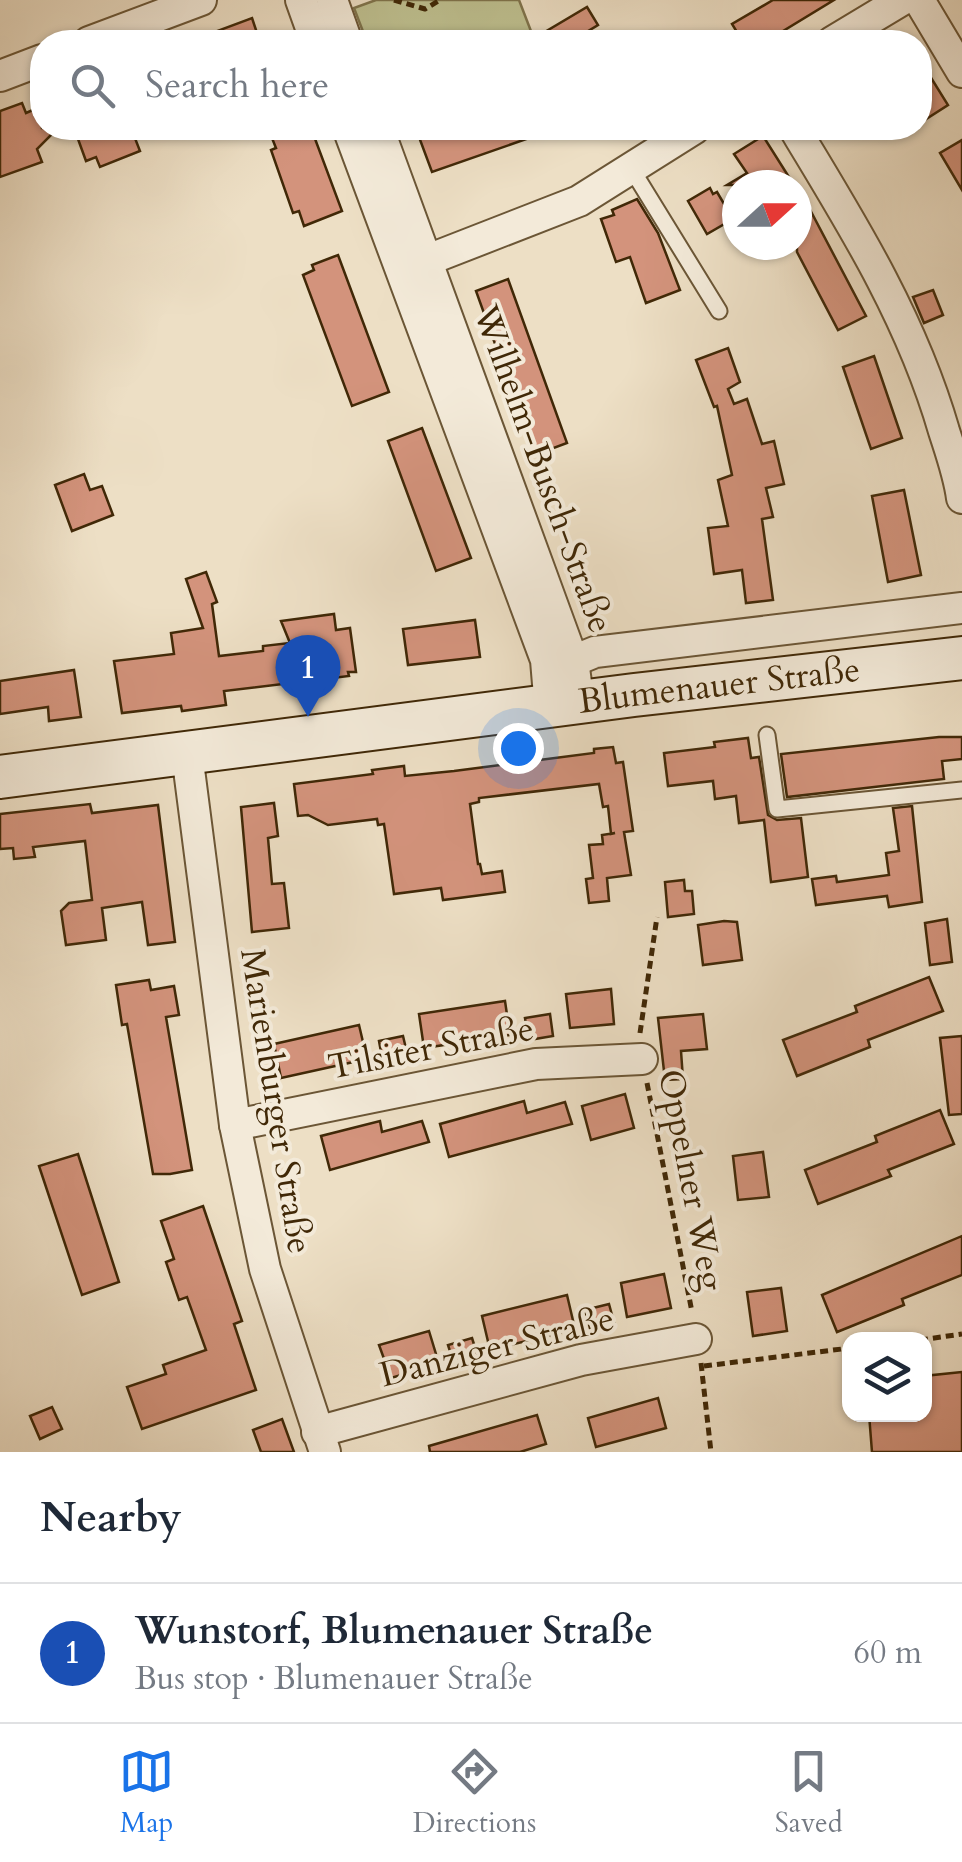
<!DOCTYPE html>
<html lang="en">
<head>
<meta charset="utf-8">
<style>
	body { margin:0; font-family:Cardo,serif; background:#f2f2f3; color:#1f2937 }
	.controls { position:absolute; right:30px; bottom:30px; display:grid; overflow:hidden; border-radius:20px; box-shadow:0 2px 8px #0004 }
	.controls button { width:90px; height:90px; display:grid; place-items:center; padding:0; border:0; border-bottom:2px solid #e0e1e3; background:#fff; color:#1f2937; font:50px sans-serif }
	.compass { position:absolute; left:722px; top:170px; width:90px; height:90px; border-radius:50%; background:#fff; box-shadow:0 2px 8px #0004; rotate:69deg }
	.you { position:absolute; left:518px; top:748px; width:35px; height:35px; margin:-25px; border:8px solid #fff; border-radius:50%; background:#1a73e8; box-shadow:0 0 0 15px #1a73e833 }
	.badge { display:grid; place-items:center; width:65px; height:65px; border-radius:50%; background:#1a73e8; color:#fff; font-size:32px; font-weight:700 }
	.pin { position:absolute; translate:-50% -82px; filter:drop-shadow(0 2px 5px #0008) }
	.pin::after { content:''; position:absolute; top:52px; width:35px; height:30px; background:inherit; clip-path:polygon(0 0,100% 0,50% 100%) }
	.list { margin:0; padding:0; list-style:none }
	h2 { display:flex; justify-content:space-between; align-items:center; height:130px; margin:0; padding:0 40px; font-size:42px }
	h2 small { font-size:32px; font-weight:400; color:#747a83 }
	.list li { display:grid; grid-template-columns:65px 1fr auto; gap:30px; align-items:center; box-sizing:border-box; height:140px; padding:0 40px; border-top:2px solid #e0e1e3 }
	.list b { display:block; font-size:38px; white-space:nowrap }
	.list p { margin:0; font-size:32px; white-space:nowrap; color:#747a83 }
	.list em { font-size:32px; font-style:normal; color:#747a83 }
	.icon { flex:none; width:55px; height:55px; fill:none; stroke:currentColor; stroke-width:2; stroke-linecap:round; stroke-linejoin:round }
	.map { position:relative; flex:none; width:962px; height:1452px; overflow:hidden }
	.search { position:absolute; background:#fff; box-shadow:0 2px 8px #0004; left:30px; right:30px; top:30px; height:110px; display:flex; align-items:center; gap:25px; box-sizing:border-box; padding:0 35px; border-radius:40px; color:#747a83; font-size:38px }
	.sheet { height:270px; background:#fff }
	nav { display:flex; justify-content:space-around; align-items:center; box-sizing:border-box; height:140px; border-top:2px solid #e0e1e3; background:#fff; font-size:28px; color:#747a83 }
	nav a { display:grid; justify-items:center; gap:5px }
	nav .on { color:#1a73e8 }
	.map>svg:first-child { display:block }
	.green { fill:#bec090; stroke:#7f744c; stroke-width:2.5 }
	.building { fill:#d3937c; stroke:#402807; stroke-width:2.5 }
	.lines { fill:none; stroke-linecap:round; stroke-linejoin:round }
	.lane-casing { stroke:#6b5636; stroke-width:19 }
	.street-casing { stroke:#6b5636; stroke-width:34 }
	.secondary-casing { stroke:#402807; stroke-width:46 }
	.path { stroke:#402807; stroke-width:5; stroke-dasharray:8 5; stroke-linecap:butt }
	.lane { stroke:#f3ead9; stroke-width:15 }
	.street { stroke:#f3ead9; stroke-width:30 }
	.secondary { stroke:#f3ead9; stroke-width:42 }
	.labels { text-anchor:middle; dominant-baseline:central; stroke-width:8; stroke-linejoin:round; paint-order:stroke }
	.street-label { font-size:35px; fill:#402807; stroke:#f3ead9 }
</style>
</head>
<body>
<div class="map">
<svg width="962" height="1452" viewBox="0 0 962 1452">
	<rect width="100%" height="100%" fill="#eddfc5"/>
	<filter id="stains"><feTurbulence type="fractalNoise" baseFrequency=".002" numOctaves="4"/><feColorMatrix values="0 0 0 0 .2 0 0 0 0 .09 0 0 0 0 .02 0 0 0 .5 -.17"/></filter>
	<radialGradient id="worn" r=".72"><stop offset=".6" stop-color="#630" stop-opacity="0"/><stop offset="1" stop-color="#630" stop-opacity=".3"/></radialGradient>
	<polygon class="green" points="376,0 519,0 534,39 523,42 367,42 354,8"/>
	<g class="building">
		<polygon points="773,0 834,0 765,42 743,42 732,24"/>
		<polygon points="587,7 598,25 570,42 528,42"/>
		<polygon points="252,18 260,42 193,42 193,40"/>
		<polygon points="920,60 948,105 920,123"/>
		<polygon points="22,103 26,113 42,106 42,128 58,128 37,149 42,162 0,177 0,111"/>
		<polygon points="74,128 131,128 140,151 100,167 96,157 86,161"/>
		<polygon points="268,128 311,128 342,211 304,226 299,211 293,213 271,150 276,148"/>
		<polygon points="446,128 551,128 552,130 432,172 419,137"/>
		<polygon points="763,136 794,185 727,185 747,173 734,154"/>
		<polygon points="962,140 962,190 940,153"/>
		<polygon points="797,185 866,316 838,330 797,252"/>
		<polygon points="710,188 713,194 717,192 733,219 707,234 688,201"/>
		<polygon points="637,199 658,233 680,290 646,303 630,257 616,262 601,219 614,215 612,210"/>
		<polygon points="338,255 389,392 352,406 303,275 314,270 312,265"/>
		<polygon points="508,279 567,443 535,455 476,291"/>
		<polygon points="933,290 943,315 924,323 913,297"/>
		<polygon points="728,348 740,382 728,389 734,404 747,399 762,444 774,441 784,484 766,488 773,517 762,519 773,600 746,603 742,570 714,574 708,528 728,526 718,480 732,475 717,406 714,407 696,360"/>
		<polygon points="874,356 902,438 871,449 843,367"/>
		<polygon points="422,428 471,558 436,571 388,441"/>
		<polygon points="84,474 90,490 102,486 113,515 72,531 55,485"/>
		<polygon points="904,490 921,575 888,582 872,496"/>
		<polygon points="206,572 217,602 212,604 219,656 263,651 263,646 290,643 281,621 334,614 336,630 350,628 356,672 348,672 349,676 224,691 226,705 182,711 181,706 122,713 114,661 174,654 171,633 203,628 186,579"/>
		<polygon points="475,620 480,657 408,665 403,629"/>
		<polygon points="74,670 81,717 49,721 48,707 0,714 0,681"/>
		<polygon points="939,737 962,737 962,759 942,761 944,779 787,797 781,754"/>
		<polygon points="748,738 751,758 759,757 768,815 777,820 801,818 808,877 771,882 764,820 739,823 736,796 715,799 713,781 668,786 664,753 715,747 714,742"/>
		<polygon points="613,747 616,763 623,762 633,831 624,832 631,875 607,878 609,901 589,903 586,879 593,878 589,845 603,844 602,835 615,833 611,834 608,806 603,807 599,784 479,798 479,802 470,804 478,864 480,864 482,874 502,871 505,892 443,900 441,888 394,894 384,824 378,825 377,819 328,825 308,815 298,816 294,784 373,774 372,770 404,766 405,776 454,771 594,753 594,749"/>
		<polygon points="274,803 278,836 268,838 272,884 284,883 289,928 252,932 241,807"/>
		<polygon points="90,804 92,813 158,805 175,942 148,945 142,902 102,908 106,940 66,945 61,911 69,903 92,900 85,841 33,847 35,857 14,859 13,848 0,849 0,814"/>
		<polygon points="912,806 922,902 889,907 887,896 816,905 812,879 836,876 837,882 889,875 886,853 899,851 893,808"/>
		<polygon points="684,880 685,891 692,891 694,914 668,917 665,882"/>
		<polygon points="947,919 952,962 930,965 925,923"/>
		<polygon points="724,921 737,922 742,960 703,965 698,925"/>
		<polygon points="929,977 943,1011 868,1040 870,1047 797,1076 783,1040 857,1012 855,1006"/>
		<polygon points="149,980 151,990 174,986 179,1015 166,1017 192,1170 170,1174 153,1174 127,1024 122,1025 116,985"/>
		<polygon points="611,989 614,1024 570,1028 566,994"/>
		<polygon points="505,1001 510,1035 424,1048 419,1014"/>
		<polygon points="550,1014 553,1036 529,1040 525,1018"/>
		<polygon points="703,1014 707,1049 681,1051 683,1079 665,1080 658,1018"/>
		<polygon points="359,1025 367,1059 281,1078 274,1044"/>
		<polygon points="403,1036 408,1057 383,1063 379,1041"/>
		<polygon points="962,1036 962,1114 949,1115 940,1038"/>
		<polygon points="625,1094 634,1128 591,1140 582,1106"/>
		<polygon points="524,1101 527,1113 565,1102 572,1124 449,1157 440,1124"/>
		<polygon points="940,1110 954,1144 888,1170 891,1176 818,1204 805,1170 877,1142 875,1136"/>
		<polygon points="380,1121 382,1132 422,1121 429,1142 330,1170 321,1136"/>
		<polygon points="763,1152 769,1197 738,1200 733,1156"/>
		<polygon points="78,1154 119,1282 82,1295 39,1166"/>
		<polygon points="203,1206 242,1321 234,1324 256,1390 142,1429 127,1387 166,1374 163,1365 206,1350 187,1297 179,1300 166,1262 174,1259 161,1221"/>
		<polygon points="962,1236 962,1275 902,1299 904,1305 837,1332 822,1295"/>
		<polygon points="664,1274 671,1308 627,1317 621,1283"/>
		<polygon points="781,1288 787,1331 753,1336 747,1292"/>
		<polygon points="567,1295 575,1329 490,1350 482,1316"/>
		<polygon points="609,1304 615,1326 591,1332 585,1310"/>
		<polygon points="429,1331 439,1364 391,1378 379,1345"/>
		<polygon points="472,1338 479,1360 455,1367 448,1345"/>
		<polygon points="962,1372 962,1452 872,1452 869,1414 924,1414 924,1376"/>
		<polygon points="658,1398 666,1428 596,1447 588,1418"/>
		<polygon points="52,1407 62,1429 40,1439 30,1416"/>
		<polygon points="537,1415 546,1444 520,1452 430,1452 429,1446"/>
		<polygon points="282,1419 294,1452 261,1452 253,1430"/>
	</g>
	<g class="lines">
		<defs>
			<g id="lane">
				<polyline points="631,168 719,311"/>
				<polyline points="767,735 777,809 962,790"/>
			</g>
			<g id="street">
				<polyline points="301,0 316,42"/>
				<polyline points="332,0 347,42"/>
				<polyline points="919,0 962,72"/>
				<polyline points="89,42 201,0"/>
				<polyline points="832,42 902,0"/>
				<polyline points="0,76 42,60"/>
				<polyline points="348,128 546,660 550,708"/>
				<polyline points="378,128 573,661 579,704"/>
				<path d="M794 128C853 225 912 320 944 431 951 453 959 475 962 498"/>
				<polyline points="407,268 579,201 695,128"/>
				<polyline points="573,661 595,652 962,608"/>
				<polyline points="187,754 235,1125 265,1269 325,1452"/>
				<polyline points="235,1125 536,1064 642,1059"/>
				<polyline points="317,1432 581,1360 696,1339"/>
			</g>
			<g id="secondary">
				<path id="s1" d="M0 777 634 695 962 658"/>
			</g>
		</defs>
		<use href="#lane" class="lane-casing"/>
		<use href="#street" class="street-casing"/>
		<use href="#secondary" class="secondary-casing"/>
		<g class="path">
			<polyline points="394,0 425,9 440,0"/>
			<polyline points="640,1033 657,917"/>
			<polyline points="647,1083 692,1312"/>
			<polyline points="920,1340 962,1334"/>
			<polyline points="701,1363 711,1452"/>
			<polyline points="704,1366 850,1348"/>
		</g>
		<use href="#lane" class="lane"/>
		<use href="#street" class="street"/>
		<use href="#secondary" class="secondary"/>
	</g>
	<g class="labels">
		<g class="street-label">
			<text transform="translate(543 469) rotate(70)">Wilhelm-Busch-Straße</text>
			<text stroke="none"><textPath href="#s1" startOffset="725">Blumenauer Straße</textPath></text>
			<text transform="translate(431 1048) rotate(-11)">Tilsiter Straße</text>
			<text transform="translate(276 1101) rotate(81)">Marienburger Straße</text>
			<text transform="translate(691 1180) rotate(79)">Oppelner Weg</text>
			<text transform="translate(497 1347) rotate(-14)">Danziger Straße</text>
		</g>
	</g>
	<rect width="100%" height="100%" filter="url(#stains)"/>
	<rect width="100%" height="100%" fill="url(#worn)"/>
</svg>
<div class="controls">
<button><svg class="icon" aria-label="layers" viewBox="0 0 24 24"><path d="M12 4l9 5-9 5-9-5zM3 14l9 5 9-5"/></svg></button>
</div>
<svg class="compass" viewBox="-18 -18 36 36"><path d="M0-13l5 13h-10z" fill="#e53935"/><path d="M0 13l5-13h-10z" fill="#747a83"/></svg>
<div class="you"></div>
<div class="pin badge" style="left:308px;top:717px;background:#1a4fb4">1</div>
<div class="search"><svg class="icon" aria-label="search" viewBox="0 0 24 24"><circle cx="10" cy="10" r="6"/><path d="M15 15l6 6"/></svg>Search here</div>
</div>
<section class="sheet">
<h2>Nearby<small></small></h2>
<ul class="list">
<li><span class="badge" style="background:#1a4fb4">1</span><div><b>Wunstorf, Blumenauer Straße</b><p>Bus stop · Blumenauer Straße</p></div><em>60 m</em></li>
</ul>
</section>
<nav>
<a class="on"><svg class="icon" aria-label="map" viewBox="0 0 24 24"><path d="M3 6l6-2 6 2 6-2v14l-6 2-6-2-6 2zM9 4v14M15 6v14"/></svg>Map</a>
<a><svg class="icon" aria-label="directions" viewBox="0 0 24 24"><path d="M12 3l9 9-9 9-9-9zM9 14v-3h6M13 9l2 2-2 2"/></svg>Directions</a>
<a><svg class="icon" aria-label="saved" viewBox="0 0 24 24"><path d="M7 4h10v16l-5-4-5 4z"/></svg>Saved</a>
</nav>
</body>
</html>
